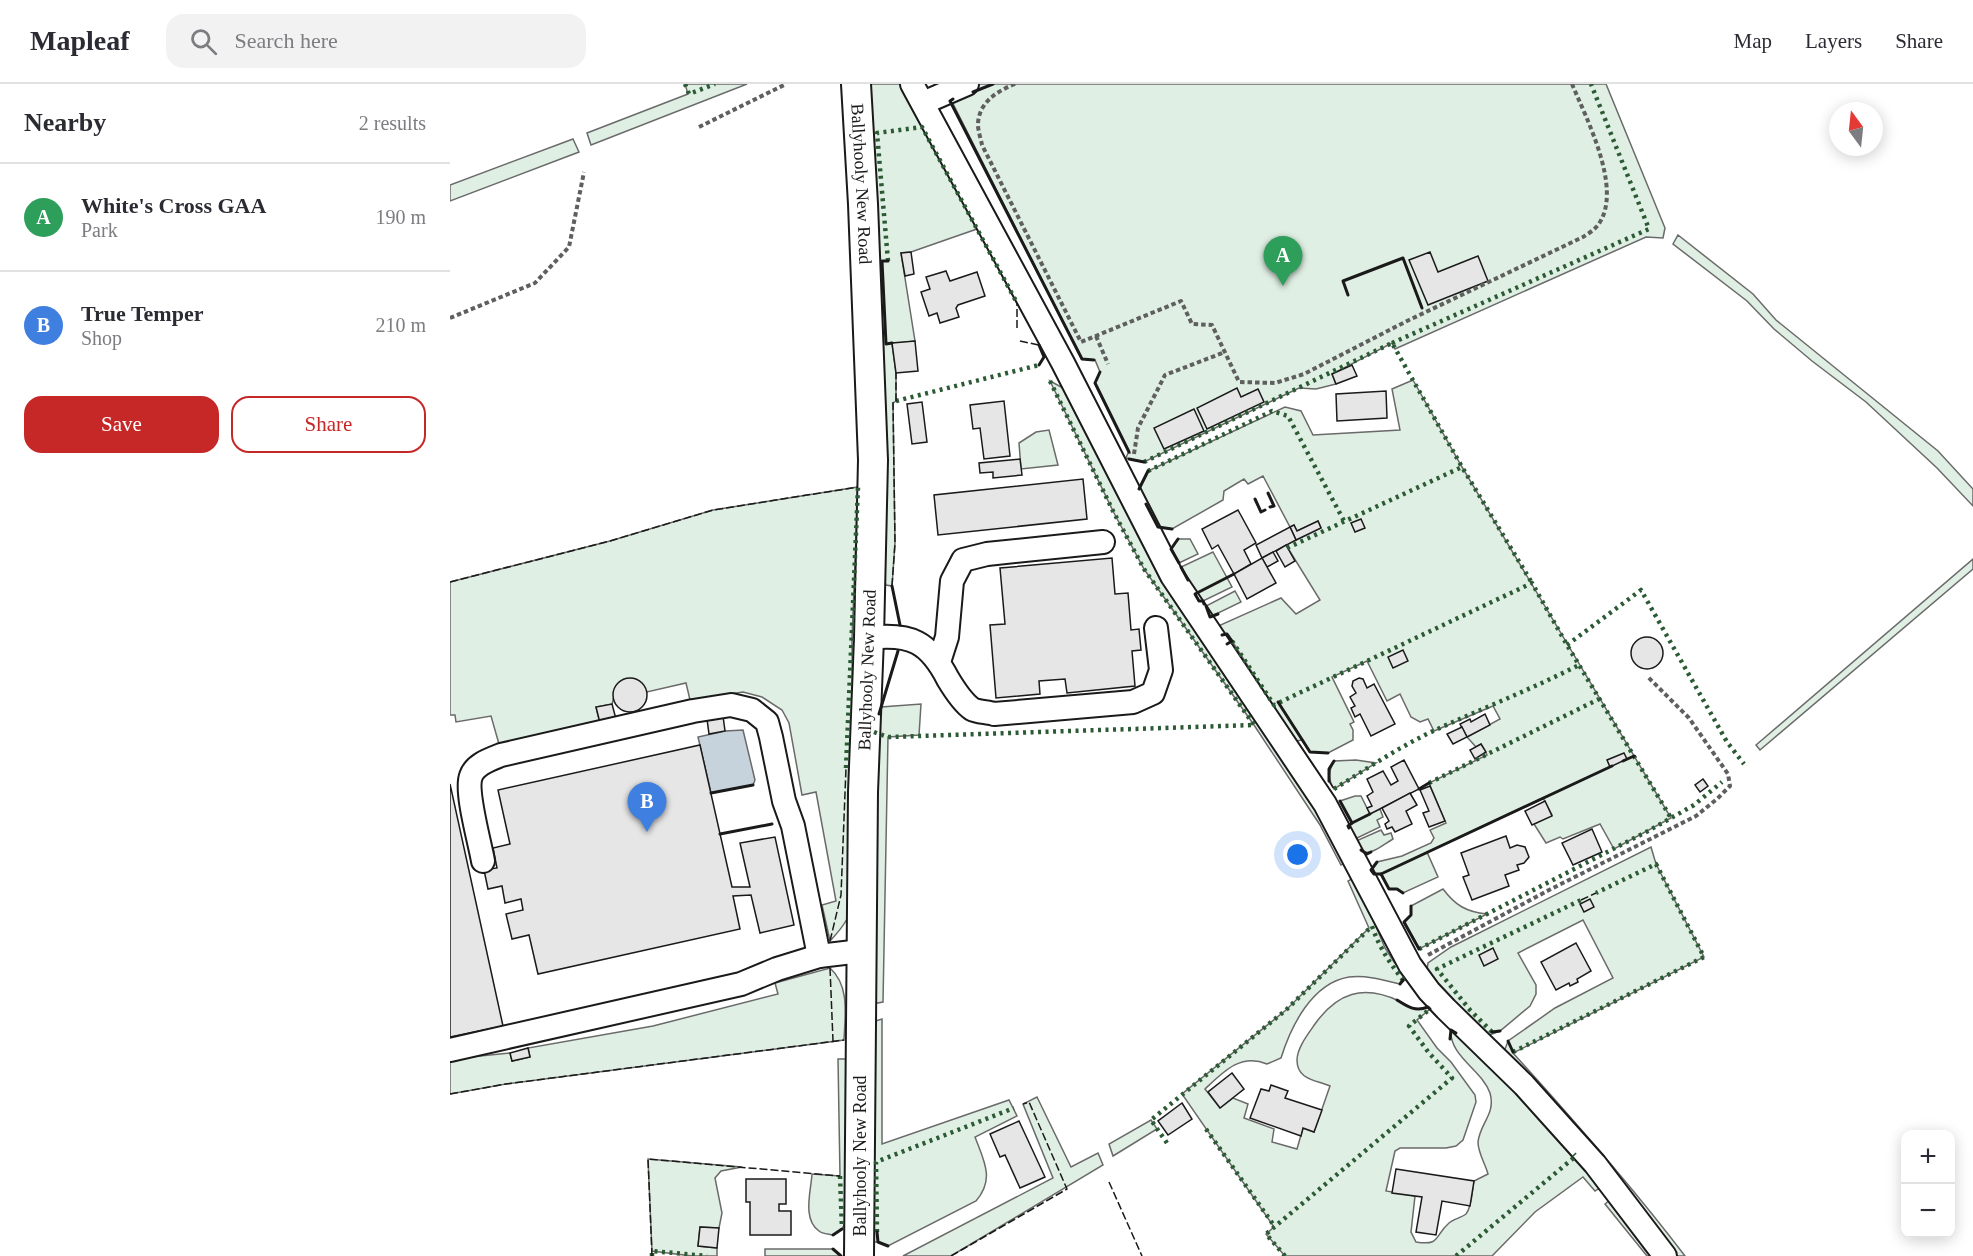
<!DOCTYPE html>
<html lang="en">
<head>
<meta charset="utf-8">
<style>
	body { margin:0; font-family:"Times New Roman",serif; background:#f2f2f3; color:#2b2b33 }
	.controls { position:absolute; right:18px; bottom:18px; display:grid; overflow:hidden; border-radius:12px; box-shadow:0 3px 15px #0003 }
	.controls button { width:54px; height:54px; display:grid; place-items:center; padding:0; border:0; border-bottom:2px solid #e1e1e2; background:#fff; color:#2b2b33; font:30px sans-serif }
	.compass { position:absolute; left:1379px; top:18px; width:54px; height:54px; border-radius:50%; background:#fff; box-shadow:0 3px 15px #0003; rotate:345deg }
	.you { position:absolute; left:848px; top:771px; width:21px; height:21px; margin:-15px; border:4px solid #fff; border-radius:50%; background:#1a73e8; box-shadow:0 0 0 9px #1a73e833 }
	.badge { display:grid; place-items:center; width:39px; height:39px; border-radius:50%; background:#c62828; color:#fff; font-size:20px; font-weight:700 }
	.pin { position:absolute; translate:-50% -50px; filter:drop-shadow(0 2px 3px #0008) }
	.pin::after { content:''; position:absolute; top:32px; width:21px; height:18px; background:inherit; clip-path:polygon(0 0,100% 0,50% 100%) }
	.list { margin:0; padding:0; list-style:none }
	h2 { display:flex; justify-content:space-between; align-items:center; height:78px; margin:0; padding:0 24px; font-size:26px }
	h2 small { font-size:20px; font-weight:400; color:#7c7c81 }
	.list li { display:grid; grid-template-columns:39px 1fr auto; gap:18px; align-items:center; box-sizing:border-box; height:108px; padding:0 24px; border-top:2px solid #e1e1e2 }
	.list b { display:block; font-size:22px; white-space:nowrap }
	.list p { margin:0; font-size:20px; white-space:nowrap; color:#7c7c81 }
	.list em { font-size:20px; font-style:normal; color:#7c7c81 }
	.actions { display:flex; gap:12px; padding:18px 24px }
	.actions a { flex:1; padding:14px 0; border:2px solid #c62828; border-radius:18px; text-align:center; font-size:21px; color:#c62828 }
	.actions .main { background:#c62828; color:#fff }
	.icon { flex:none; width:33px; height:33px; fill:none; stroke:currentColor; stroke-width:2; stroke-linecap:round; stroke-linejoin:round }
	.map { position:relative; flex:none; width:1523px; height:1172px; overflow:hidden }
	header { display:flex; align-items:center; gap:36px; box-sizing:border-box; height:84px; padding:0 30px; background:#fff; border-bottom:2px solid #e1e1e2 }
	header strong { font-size:28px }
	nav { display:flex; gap:33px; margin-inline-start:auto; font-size:21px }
	.search { width:420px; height:54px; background:#f2f2f3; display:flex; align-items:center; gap:15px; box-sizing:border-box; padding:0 21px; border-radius:18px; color:#7c7c81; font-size:22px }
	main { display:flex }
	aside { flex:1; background:#fff }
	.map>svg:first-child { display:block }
	.green { fill:#e0efe3; stroke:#6a6a6a; stroke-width:1.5 }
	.water { fill:#c6d2dc; stroke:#6a6a6a; stroke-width:1.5 }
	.building { fill:#e6e6e6; stroke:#1a1a1a; stroke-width:1.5 }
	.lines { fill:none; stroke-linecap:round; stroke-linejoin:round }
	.minor-casing { stroke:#1a1a1a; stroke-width:26 }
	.major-casing { stroke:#1a1a1a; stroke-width:32 }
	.path { stroke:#5f5f5f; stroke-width:4; stroke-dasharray:4.5 3; stroke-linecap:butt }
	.minor { stroke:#fff; stroke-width:22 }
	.major { stroke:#fff; stroke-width:28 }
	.hedge { stroke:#2b5a34; stroke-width:4.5; stroke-dasharray:3 4.5; stroke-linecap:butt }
	.fence { stroke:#1a1a1a; stroke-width:1.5; stroke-dasharray:8 3; stroke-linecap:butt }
	.wall { stroke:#1a1a1a; stroke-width:3 }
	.labels { text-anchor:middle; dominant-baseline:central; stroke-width:4.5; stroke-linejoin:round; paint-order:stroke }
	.street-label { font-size:18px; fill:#1a1a1a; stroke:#fff }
</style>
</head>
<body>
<header>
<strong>Mapleaf</strong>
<div class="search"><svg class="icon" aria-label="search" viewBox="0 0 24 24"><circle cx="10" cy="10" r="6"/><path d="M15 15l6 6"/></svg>Search here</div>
<nav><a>Map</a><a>Layers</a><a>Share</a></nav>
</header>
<main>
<aside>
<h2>Nearby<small>2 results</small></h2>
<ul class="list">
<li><span class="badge" style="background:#2e9e5b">A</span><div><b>White's Cross GAA</b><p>Park</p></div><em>190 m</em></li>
<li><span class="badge" style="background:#3f7fe0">B</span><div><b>True Temper</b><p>Shop</p></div><em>210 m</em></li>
</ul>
<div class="actions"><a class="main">Save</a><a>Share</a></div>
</aside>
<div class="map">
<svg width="1523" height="1172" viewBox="0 0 1523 1172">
	<rect width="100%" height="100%" fill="#fff"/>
	<g class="green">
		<polygon points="235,0 297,0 141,61 137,49 238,10"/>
		<polygon points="418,0 454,0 570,217 567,219 527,145 461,168 451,169 465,257 442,260 446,289 446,317 443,319 445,459 442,502 436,501 431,486"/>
		<polygon points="493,0 1156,0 1215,144 1213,154 1196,153 945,265 942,259 882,290 886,300 866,305 849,304 694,378 676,374 678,369 680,369 645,299 650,288 645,276 632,275"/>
		<polygon points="123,55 129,68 0,117 0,101"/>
		<polygon points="1228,151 1303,210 1326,236 1488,367 1523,405 1523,422 1487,384 1416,318 1362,277 1324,245 1297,217 1223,160"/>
		<polygon points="963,296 1012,383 1221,734 1164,765 1150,740 1113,755 1110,753 1096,759 1084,740 1102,731 1093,714 977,768 988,793 953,809 947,805 939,805 931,790 924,790 921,786 927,778 952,772 981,759 984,754 980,746 996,739 979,699 1037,671 1031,660 1026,663 1017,653 1050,635 1043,622 984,647 978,635 970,638 961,633 950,610 937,617 917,577 882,593 904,638 900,640 903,646 903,656 878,669 860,668 853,656 845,657 819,623 823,621 782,557 777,550 772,552 766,543 831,514 846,530 870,516 836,461 871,444 868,437 847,447 844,441 840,443 813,392 798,400 794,395 774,407 773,416 722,445 708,443 689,406 698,387 835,323 851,327 863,351 950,346 942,305"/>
		<polygon points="600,297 615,305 899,777 891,781 870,741 804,641 694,485 664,429"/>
		<polygon points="599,346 608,381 571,385 569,359 586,348"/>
		<path d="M408 403 402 555 404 809C402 831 395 841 380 857L372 821 386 817 366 708 352 711 339 639 332 626 312 613 293 608 240 616 236 599 197 608C191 594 177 591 167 602L162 620 146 623 150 639 49 660 41 632 6 638 5 631H0V498L160 457 263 426Z"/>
		<polygon points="728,455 740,455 748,470 729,479 721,465"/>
		<polygon points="763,468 782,503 753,517 749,517 731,483"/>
		<polygon points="1523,475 1523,485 1310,666 1306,661"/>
		<polygon points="785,507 791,518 760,533 756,522"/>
		<polygon points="471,620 469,651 438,653 433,918 421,920 424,648 431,623"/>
		<path d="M906 676 926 679 884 705C878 695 878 688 884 677Z"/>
		<polygon points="905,712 911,712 920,730 930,725 933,733 927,736 930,743 905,755 898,742 902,739 890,717"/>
		<path d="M931 746 934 751 941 749 943 755C934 760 922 771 912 768L906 757Z"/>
		<path d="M1201 763 1206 780 1254 873 1063 969C1123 1035 1181 1101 1235 1172H1223L1054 968 1058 957 1105 924 1163 894 1133 836 1068 869 1086 901V910L1080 922 1050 947 1037 952 1001 921 977 886 978 879 1001 863Z"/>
		<path d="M905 793 935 864 944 878 959 893 950 900C934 896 916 891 899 893 862 899 841 942 831 974L817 980C791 969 774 987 755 1005L770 1024 783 1014 798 1020 794 1034 824 1045 822 1058 847 1065 853 1044 864 1048 880 1002C866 996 847 996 847 976 847 964 858 950 865 940 887 909 913 900 949 917 960 923 966 928 978 923L980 925 967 936 987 964 1001 978 1025 1011 1026 1018 1013 1056 1006 1062 996 1064H950L945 1067 936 1107 965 1112 961 1148 966 1158C991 1162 984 1152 999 1139 1003 1135 1011 1134 1016 1130 1022 1123 1022 1107 1024 1097L1038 1090C1035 1079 1028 1069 1028 1058 1030 1039 1046 1030 1040 1009 1032 986 999 972 1001 946L1011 950 1126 1072 1151 1103 1145 1107 1133 1093 1085 1128 1042 1172H835L816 1150 824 1143 732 1010 836 926 919 844 898 797Z"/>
		<path d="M993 805C1005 821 1016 828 1037 830L969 865 954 838 961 831V822Z"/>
		<path d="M380 884C400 902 395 931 394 956L56 1000 0 1010V975L60 969 62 977 80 973 78 964 203 942 328 910 325 899Z"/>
		<path d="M432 935V1060L559 1016 567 1032 525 1053C534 1077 545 1095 526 1117L438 1162 428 1158H418L419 939Z"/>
		<path d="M388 975H397L399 1131 392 1145 383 1151C379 1150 372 1150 369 1147 352 1135 361 1107 362 1090L390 1092Z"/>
		<polygon points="587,1013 621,1083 648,1069 653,1081 501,1172 453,1172 603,1094 573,1020"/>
		<polygon points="701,1036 707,1045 663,1072 659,1060"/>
		<polygon points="198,1075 292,1083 271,1087 265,1094 272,1129 269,1144 250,1143 248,1162 267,1164 267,1172 242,1172 202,1167"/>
		<polygon points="1161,1115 1206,1172 1197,1172 1155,1120"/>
		<polygon points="315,1165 383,1165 391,1172 315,1172"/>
	</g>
	<polygon class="water" points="293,646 305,696 303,701 261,709 248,653 275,647"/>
	<g class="building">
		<polygon points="461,168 464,190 455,192 451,169"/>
		<polygon points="980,168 988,188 1028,172 1038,197 978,221 959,176"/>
		<polygon points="496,187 500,197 527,188 535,212 508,221 506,224 509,233 490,239 487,229 479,232 471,208 480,205 476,193"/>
		<polygon points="465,257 468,287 446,289 442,259"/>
		<polygon points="902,281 907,292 886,300 882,290"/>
		<polygon points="787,304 791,313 808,305 814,318 757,345 747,324"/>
		<polygon points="936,307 937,334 887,337 886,310"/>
		<polygon points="554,317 560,372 534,375 530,344 523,345 520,321"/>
		<polygon points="472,318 477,358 462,360 457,320"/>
		<polygon points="744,325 754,347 714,365 704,344"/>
		<polygon points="570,375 572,391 543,394 543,388 530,389 529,379"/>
		<polygon points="633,395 637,435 488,451 484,411"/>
		<polygon points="788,426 806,459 794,466 801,480 784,490 768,461 762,465 752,445"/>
		<polygon points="911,435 915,444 905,448 901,439"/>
		<polygon points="868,437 871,444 846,456 840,443 844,441 847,447"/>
		<polygon points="840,443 846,456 812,474 806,461"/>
		<polygon points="836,461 845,477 835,483 826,467"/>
		<polygon points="823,468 828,477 817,483 812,474"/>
		<polygon points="662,474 665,510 678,509 681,546 689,545 691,566 682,567 685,602 617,609 615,595 589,597 590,610 546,614 540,541 555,540 550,484"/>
		<polygon points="812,474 826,499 797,515 784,490"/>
		<circle cx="1197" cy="569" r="16"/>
		<polygon points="953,566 958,577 943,584 938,573"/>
		<polygon points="909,594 913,595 917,604 924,600 945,640 921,652 910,630 905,633 901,624 905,622 900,613 906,609 902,602 903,597"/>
		<circle cx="180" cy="611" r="17"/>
		<polygon points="162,620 166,635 150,639 146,623"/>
		<polygon points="1035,630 1040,641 1017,653 1010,640 1020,635 1021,638"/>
		<polygon points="273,632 275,647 259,650 257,635"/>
		<polygon points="1012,643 1017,653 1003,660 997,650"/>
		<polygon points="1031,660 1036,668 1025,675 1020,666"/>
		<polygon points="250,661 282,803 300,803 290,759 325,753 344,841 310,849 301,811 283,812 290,845 88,890 79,851 62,855 56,830 73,826 71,815 55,819 52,802 38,805 34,786 47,784 43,764 60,760 48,706"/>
		<polygon points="1174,669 1177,675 1160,683 1157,676"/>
		<polygon points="954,676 969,705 920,730 917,724 922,722 917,712 923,708 917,695 933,687 941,701 948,697 941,683"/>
		<polygon points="1253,695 1258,702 1250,708 1245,701"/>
		<polygon points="0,700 53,942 0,953"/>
		<polygon points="980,702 995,737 979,743 973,729 979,727 970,706"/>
		<polygon points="960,709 967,721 956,727 962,740 945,748 942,743 937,745 935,740 939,737 932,724"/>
		<polygon points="1095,717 1102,732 1082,741 1075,727"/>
		<polygon points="1142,745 1152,768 1123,781 1112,759"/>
		<polygon points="1056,752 1060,764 1067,761 1075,763 1079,773 1074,779 1067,781 1069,786 1055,791 1059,802 1022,816 1013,793 1019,791 1011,769"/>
		<polygon points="1140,815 1144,823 1134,828 1130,820"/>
		<polygon points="1126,859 1141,887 1127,895 1128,898 1120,902 1119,899 1106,906 1091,878"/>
		<polygon points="1043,864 1048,875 1034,882 1029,871"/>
		<polygon points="78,964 80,973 62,977 60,969"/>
		<polygon points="782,989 794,1005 770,1024 758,1008"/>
		<polygon points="821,1001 838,1007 835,1014 872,1026 864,1048 853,1044 851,1052 800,1034 811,1005 819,1007"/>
		<polygon points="732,1019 742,1035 718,1051 708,1037"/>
		<polygon points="569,1037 595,1093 570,1104 555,1071 550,1073 540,1050"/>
		<polygon points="946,1085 1024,1097 1020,1122 992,1117 986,1151 966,1148 972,1113 942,1109"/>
		<polygon points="296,1095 336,1095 336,1120 329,1120 329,1127 341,1127 341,1151 300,1151 300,1118 296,1118"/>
		<polygon points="250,1143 269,1144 267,1164 248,1162"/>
	</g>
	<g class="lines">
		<defs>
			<g id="minor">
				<polyline points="462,0 613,279 722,492 875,720 960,881 979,907 996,925 1074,1001 1109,1040 1145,1080 1215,1172"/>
				<polyline points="473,19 517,0"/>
				<path d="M419 554C461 549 479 558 498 595 504 605 512 618 522 625 527 628 538 628 544 630L683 618 703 609 711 586 706 544"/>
				<polyline points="489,578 497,553 502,497 513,476 537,470 653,458"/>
				<path d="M33 777C30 759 15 707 21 692 25 680 41 675 51 671L243 627 281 621 302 626 317 638 321 653 334 717 343 742 369 872"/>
				<polyline points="0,966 291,900 327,885 369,872 411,867"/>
			</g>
			<g id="major">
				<path id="s1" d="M406 0 413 120 423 376 419 554 413 708 409 1172"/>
			</g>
		</defs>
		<use href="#minor" class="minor-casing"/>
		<use href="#major" class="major-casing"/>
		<g class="path">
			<path d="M565 0C547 7 528 19 528 41 528 47 531 55 532 61L631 258 731 217 742 240 762 241 789 298 825 299 854 290 957 237 1133 153C1138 150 1144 146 1148 141 1174 106 1136 34 1122 0"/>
			<polyline points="249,43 336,0"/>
			<polyline points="0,234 85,199 119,163 134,88"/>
			<polyline points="646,252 658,280"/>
			<polyline points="684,370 688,344 715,291 775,268"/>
			<polyline points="978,871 1099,806 1246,732 1267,715 1280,702 1278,690 1239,634 1198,593"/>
		</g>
		<use href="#minor" class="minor"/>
		<use href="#major" class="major"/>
		<g class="hedge">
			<polyline points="235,0 239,10 265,0"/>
			<polyline points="438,177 427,49 472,43 567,219"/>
			<polyline points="942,259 1199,145 1141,0"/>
			<polyline points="600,297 664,429 694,485 804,641"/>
			<polyline points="446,317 589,281"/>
			<polyline points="694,378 942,259 1012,383 1082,499"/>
			<polyline points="698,387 822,327 838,332 894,437"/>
			<polyline points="837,464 1012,383"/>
			<polyline points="782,557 824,621 1082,499 1117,561 1221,734"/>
			<polyline points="1117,561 1191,506 1277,658 1294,680"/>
			<polyline points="424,648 438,653 804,641"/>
			<polyline points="396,684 408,403"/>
			<polyline points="979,699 1149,615"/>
			<path d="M884 705C915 686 946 665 979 649 1028 626 1080 606 1129 581"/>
			<polyline points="969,865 1198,747 1244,721 1272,698"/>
			<polyline points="1042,948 1020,926 987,885 1131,816"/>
			<polyline points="1063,968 1254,873 1206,780 1146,809"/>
			<polyline points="756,1045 825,1143"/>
			<path d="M717 1059 701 1036 836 926 922 842C929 863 939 878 953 896"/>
			<polyline points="390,1092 392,1145"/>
			<polyline points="427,1148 426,1078 564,1024"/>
			<polyline points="202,1172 202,1167 257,1172"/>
			<polyline points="835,1172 816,1150 1002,994 979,969 959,942 980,925"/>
			<polyline points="1006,1172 1126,1072 1124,1070"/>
		</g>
		<g class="fence">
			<polyline points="567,244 567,219"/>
			<polyline points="570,257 589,261"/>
			<polyline points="0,498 160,457 263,426 408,403"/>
			<polyline points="442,502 445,459 443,318 446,317 446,289"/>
			<polyline points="879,697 884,705"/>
			<polyline points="1131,816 1146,809"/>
			<polyline points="380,857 391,811 396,684"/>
			<polyline points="380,884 383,957"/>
			<polyline points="0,1010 56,1000 394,956"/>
			<polyline points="659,1098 692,1172"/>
			<polyline points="202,1172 198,1075 390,1092"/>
			<polyline points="501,1172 617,1105 579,1018 573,1020"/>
		</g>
		<g class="wall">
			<polyline points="523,8 543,0"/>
			<polyline points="503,15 500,17 632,275 644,276"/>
			<polyline points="438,177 432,177 436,260 442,259"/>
			<polyline points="898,211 893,197 953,174 972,224"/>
			<polyline points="589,281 594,273 589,261"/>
			<polyline points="650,288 645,299 679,368"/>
			<polyline points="679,375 694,378"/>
			<polyline points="689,405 698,387"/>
			<polyline points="818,409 824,422 820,423"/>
			<polyline points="805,415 811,428 815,426"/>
			<polyline points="696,420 708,443 722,445"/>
			<polyline points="728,455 721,465 729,479"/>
			<polyline points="731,483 738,496"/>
			<polyline points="442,502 450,541"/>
			<polyline points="754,520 753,517 749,517 745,510 784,490"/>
			<polyline points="756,522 760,533 768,530"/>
			<polyline points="772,551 777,550 782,557 777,560"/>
			<polyline points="828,618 860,668 878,669"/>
			<polyline points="429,630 448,567"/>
			<polyline points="1173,677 1184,672"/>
			<polyline points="879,697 879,685 884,677"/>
			<polyline points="969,705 979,699"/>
			<polyline points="261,709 303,701"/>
			<polyline points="890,717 902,739 898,742 899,744"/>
			<polyline points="902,739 920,730"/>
			<polyline points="270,750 322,740"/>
			<polyline points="911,766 917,770 921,768"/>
			<polyline points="927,778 921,786 924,790 931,790 939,805 947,805 953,809"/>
			<polyline points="931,790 1162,682"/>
			<polyline points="961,822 961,831 954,838 969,865"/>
			<polyline points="950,900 953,896"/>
			<path d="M947 916C958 923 965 928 978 923L980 925"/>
			<polyline points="1042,948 1050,947"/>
			<polyline points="1000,955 1001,946 1006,949"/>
			<polyline points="1058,957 1063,968"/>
			<polyline points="427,1148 428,1158 438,1162"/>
			<polyline points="383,1151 392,1145"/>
			<polyline points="383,1165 391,1172"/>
		</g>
	</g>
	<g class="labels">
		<g class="street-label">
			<text stroke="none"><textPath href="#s1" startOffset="100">Ballyhooly New Road</textPath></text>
			<text transform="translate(417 586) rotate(-88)">Ballyhooly New Road</text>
			<text transform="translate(410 1072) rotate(-90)">Ballyhooly New Road</text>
		</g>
	</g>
</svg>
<div class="controls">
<button>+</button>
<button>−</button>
</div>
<svg class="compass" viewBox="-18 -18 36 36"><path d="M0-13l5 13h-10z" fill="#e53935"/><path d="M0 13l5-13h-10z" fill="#7c7c81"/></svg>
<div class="you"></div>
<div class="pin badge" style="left:833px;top:202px;background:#2e9e5b">A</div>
<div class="pin badge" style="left:197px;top:748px;background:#3f7fe0">B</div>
</div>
</main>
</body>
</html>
